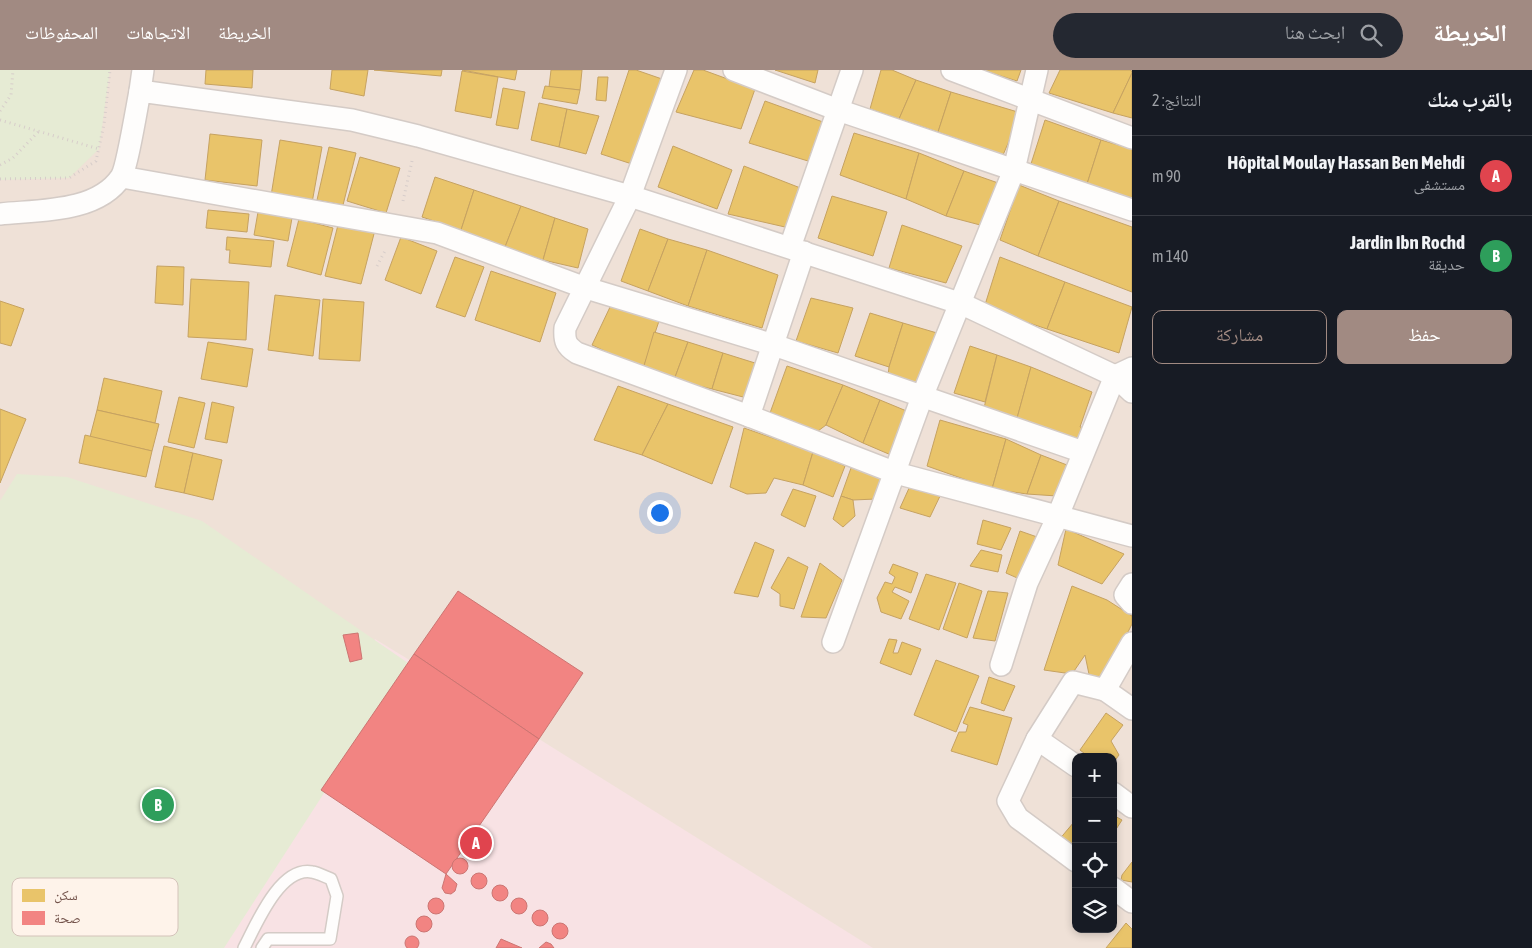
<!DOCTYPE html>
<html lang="ar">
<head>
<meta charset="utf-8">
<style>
	body { margin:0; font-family:"Asap Condensed","Noto Naskh Arabic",sans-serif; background:#242831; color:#f1f3f6; direction:rtl }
	.controls { position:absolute; right:15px; bottom:15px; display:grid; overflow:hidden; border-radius:10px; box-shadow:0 2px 8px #0003 }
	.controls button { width:45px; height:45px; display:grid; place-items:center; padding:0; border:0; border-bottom:1px solid #363941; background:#171b24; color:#f1f3f6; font:25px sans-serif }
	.you { position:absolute; left:659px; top:442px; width:18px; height:18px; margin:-12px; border:4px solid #fff; border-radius:50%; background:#1a73e8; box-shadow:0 0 0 8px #1a73e833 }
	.badge { display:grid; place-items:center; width:32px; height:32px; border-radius:50%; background:#a18a82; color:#fff; font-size:16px; font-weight:700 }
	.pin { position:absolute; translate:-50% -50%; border:2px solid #fff; box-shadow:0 1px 5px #0006 }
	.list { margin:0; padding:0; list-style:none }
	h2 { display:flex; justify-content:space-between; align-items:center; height:65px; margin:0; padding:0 20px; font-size:21px }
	h2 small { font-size:16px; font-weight:400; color:#9ea1a6 }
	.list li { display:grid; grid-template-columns:32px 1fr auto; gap:15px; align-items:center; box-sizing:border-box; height:80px; padding:0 20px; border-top:1px solid #363941 }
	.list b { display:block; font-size:19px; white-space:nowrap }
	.list p { margin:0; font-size:16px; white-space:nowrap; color:#9ea1a6 }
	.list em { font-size:16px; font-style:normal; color:#9ea1a6 }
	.actions { display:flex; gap:10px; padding:15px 20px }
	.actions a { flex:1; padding:11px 0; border:1px solid #a18a82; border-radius:10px; text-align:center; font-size:18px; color:#a18a82 }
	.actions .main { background:#a18a82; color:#fff }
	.icon { flex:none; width:28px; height:28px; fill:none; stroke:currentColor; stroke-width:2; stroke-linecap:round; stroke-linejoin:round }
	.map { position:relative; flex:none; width:1132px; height:878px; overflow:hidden; direction:ltr }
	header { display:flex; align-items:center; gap:30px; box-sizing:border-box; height:70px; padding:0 25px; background:#a18a82; color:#fff }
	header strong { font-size:24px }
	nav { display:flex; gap:28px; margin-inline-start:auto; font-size:18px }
	.search { width:350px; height:45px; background:#242831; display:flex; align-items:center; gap:12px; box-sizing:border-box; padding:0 18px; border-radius:28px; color:#9ea1a6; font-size:19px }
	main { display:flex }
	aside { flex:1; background:#171b24 }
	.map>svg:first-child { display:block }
	.residential { fill:#efe1d7; fill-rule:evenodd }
	.medical { fill:#f8e2e4 }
	.green { fill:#e6ebd4 }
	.homes { fill:#e9c46a; stroke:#c6a261 }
	.health { fill:#f28482; stroke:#cc7572 }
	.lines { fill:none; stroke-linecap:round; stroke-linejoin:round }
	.service-casing { stroke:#d4cbc6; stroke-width:14 }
	.minor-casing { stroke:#d4cbc6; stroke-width:24 }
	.path { stroke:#d7cdca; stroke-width:3; stroke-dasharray:1 4; stroke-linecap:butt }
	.service { stroke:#fefdfc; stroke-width:11 }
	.minor { stroke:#fefdfc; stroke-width:21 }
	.key { fill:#fef3ea; stroke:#d4c3ba; stroke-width:1 }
	.key-label { font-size:14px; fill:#73534b }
</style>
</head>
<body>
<header>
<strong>الخريطة</strong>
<div class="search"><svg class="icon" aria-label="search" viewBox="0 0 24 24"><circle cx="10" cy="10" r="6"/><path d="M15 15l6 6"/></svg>ابحث هنا</div>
<nav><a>الخريطة</a><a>الاتجاهات</a><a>المحفوظات</a></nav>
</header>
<main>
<aside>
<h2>بالقرب منك<small>النتائج: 2</small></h2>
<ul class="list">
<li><span class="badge" style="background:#e0444e">A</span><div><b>Hôpital Moulay Hassan Ben Mehdi</b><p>مستشفى</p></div><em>90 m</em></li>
<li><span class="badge" style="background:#2e9e5b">B</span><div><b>Jardin Ibn Rochd</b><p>حديقة</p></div><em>140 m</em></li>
</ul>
<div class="actions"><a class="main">حفظ</a><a>مشاركة</a></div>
</aside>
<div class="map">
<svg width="1132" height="878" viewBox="0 0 1132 878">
	<rect width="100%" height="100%" fill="#f6efe9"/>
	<path class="residential" d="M0 0H1132V878H0ZM1076 687H1113V859H1076Z"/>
	<polygon class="medical" points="375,569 539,669 873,878 180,878"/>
	<g class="green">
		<polygon points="0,0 110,0 99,79 69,108 0,110"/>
		<polygon points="17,404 67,407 202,451 408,593 224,878 0,878 0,431"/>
	</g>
	<g class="homes">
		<polygon points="206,0 253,0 252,18 205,14"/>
		<polygon points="332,0 368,0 364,26 330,19"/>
		<polygon points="374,0 442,0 441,6"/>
		<polygon points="462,0 517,0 515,10"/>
		<polygon points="551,0 582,0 580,20 549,17"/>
		<polygon points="629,0 636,0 662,9 632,94 601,84"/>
		<polygon points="694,0 703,0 755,19 741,59 676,42"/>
		<polygon points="775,0 818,0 815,13"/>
		<polygon points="881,0 892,0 916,10 899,49 870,39"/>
		<polygon points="982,0 1021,0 1017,11"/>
		<polygon points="1060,0 1131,0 1132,3 1113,43 1049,23"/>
		<polygon points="462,1 498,7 491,48 455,41"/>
		<polygon points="1132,3 1132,48 1113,43"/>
		<polygon points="598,7 608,7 606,31 596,30"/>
		<polygon points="916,10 951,22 938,62 899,49"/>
		<polygon points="545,16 580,20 577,34 542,28"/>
		<polygon points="503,18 525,22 518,59 496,55"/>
		<polygon points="951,22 1021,43 1003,85 938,62"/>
		<polygon points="765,31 823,52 808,91 749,73"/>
		<polygon points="539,33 567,39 559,77 531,70"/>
		<polygon points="567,39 599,46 586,84 559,77"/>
		<polygon points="1045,50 1101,70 1087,114 1030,97"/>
		<polygon points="854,63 919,83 906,129 840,105"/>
		<polygon points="210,64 262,70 257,116 205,110"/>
		<polygon points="280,70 322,77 312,133 271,126"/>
		<polygon points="1101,70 1132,79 1132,128 1126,131 1087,114"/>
		<polygon points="673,76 732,100 717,139 658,117"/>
		<polygon points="329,77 356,83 343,135 317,130"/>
		<polygon points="919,83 964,101 946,146 906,129"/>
		<polygon points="360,87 400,98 386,143 347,131"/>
		<polygon points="744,96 803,119 785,157 728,144"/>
		<polygon points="964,101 1001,114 984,156 946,146"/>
		<polygon points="435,107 474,120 461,160 422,147"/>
		<polygon points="1019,115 1059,131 1038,186 1000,170"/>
		<polygon points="474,120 521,136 505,177 461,160"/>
		<polygon points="832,126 887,142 873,186 818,168"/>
		<polygon points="1059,131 1132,157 1132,222 1038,186"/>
		<polygon points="521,136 555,148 543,190 505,177"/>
		<polygon points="208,140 249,144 247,162 206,158"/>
		<polygon points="258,142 292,148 288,171 254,165"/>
		<polygon points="555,148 588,159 578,198 543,190"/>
		<polygon points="299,149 333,158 321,205 287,196"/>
		<polygon points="339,151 375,160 361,214 325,206"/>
		<polygon points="902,155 962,176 946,213 889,198"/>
		<polygon points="640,159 668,169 648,221 621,211"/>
		<polygon points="227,167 274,171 271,197 229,193 230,180 226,180"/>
		<polygon points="401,167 437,181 421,224 385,210"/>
		<polygon points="668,169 707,180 688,236 648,221"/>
		<polygon points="707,180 778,205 762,258 688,236"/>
		<polygon points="455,187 484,197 465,247 436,237"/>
		<polygon points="1000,187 1065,212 1047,259 984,238"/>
		<polygon points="157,196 184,197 183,235 155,233"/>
		<polygon points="491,201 556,223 540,272 475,250"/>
		<polygon points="191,209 249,212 246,270 188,267"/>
		<polygon points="1065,212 1132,237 1119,283 1047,259"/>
		<polygon points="275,225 320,230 313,286 268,280"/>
		<polygon points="811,228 853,238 838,283 796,271"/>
		<polygon points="323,229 364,232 360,291 319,289"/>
		<polygon points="0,231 24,239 11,276 0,273"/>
		<polygon points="611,235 659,251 643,299 592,275"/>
		<polygon points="870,243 903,253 889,297 855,286"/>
		<polygon points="903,253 937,263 920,315 888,306 889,297"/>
		<polygon points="654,262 688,272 674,310 643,299"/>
		<polygon points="208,272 253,279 247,317 201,309"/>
		<polygon points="688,272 723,283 712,319 674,310"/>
		<polygon points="970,276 997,285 985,332 954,323"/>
		<polygon points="723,283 755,293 747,328 712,319"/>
		<polygon points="997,285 1031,297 1016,352 983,342"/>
		<polygon points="787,296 843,315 826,355 818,361 770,343"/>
		<polygon points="1031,297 1092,322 1080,357 1087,358 1082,372 1016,352"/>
		<polygon points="104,308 162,321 155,353 97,340"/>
		<polygon points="843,315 880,330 863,373 826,355"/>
		<polygon points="618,316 668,334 642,385 594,370"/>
		<polygon points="179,327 205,333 194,378 168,372"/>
		<polygon points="880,330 909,342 891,385 863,373"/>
		<polygon points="212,332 234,337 227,373 205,369"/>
		<polygon points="668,334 733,357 712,414 642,385"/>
		<polygon points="0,339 26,349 0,413"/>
		<polygon points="97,340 159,354 152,381 90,367"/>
		<polygon points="940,350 1006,369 992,419 927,396"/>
		<polygon points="744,358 813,382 803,415 774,408 766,423 747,424 730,417"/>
		<polygon points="85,365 152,381 146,407 79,393"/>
		<polygon points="1006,369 1041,385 1027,424 992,419"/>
		<polygon points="164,376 193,383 184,423 155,417"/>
		<polygon points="813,382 845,396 833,427 803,415"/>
		<polygon points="193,383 222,390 213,430 184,423"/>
		<polygon points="1041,385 1067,395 1057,426 1027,424"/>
		<polygon points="851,398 882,406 876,429 853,430 841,426"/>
		<polygon points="910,416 941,424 930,447 900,438"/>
		<polygon points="793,419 816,426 805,457 781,445"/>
		<polygon points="841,426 853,430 855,446 843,457 833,449"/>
		<polygon points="983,450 1011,458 1001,480 977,474"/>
		<polygon points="1066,459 1124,484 1102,514 1058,495"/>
		<polygon points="1020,461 1040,468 1024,511 1006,503"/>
		<polygon points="755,472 774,480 758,527 734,523"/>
		<polygon points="981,480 1002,485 998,502 970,496"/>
		<polygon points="788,487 808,497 794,539 780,536 780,524 771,518"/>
		<polygon points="820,493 842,510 826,548 801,547"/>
		<polygon points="893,494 918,503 911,523 895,517 892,522 909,531 901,549 881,542 877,528 885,512 892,514 895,507 889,503"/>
		<polygon points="926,504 956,513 939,560 909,549"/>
		<polygon points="959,513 982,521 967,568 943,559"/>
		<polygon points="1072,516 1107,530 1132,546 1132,554 1106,606 1090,609 1085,585 1072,604 1044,600"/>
		<polygon points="988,521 1008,523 995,571 973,568"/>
		<polygon points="889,569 897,570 893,583 898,583 902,572 921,579 911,605 880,593"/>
		<polygon points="936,590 979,606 956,662 914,645"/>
		<polygon points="989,607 1015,616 1004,641 981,633"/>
		<polygon points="970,637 1012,648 997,695 951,681 959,662 966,662 968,655 963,653"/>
		<polygon points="1106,643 1123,655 1111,671 1119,685 1113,693 1113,687 1089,687 1080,680"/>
		<polygon points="1113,745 1122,750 1113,764"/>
		<polygon points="1074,752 1076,774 1073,778 1058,771"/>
		<polygon points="1132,792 1132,812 1121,810 1122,805"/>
		<polygon points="1126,853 1132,859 1132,878 1106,878"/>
	</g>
	<g class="health">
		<polygon points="458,521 583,603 539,669 414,584"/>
		<polygon points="358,563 362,589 350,592 343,565"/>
		<polygon points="414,584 539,669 446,804 321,720"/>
		<circle cx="460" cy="796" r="8"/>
		<circle cx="479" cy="811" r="8"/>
		<polygon points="446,804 457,814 455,821 451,824 445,823 442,818"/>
		<circle cx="500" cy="823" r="8"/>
		<circle cx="436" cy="836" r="8"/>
		<circle cx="519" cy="836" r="8"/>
		<circle cx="540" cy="848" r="8"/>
		<circle cx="424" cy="854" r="8"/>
		<circle cx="560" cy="861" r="8"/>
		<circle cx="412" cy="873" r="7"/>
		<polygon points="501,869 522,878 496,878"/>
		<polygon points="546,872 551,874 554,878 539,878"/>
	</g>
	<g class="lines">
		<defs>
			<path id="service" d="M244 878C256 855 280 796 312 802 319 803 325 807 331 809L337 826 330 869H268L262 878"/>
			<g id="minor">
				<path d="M676 0 630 126 565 258C564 271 566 276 577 283L749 346 896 403 1132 466"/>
				<polyline points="734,0 838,40 1132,140"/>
				<polyline points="952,0 1132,68"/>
				<polyline points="140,21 143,0"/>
				<polyline points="122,107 437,163 583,217 774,275 1083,382"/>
				<path d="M0 144C38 140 97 143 121 107 127 98 137 36 140 21L352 50 418 66 630 126 962 234 1115 306 1132 322"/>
				<polyline points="790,177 852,0"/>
				<polyline points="749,346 804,182"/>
				<polyline points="1132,514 1125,525 1132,533"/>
				<polyline points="833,572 922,327 1014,100 1037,0"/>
				<polyline points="1001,595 1027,513 1057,448 1115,306 1132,298"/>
				<polyline points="1105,620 1132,639"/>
				<polyline points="1037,669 1076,696"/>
				<polyline points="1113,723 1132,737"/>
				<polyline points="1076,791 1018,748 1008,731 1037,669 1073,612 1105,620 1132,573"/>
				<polyline points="1113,818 1132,832"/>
			</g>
		</defs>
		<use href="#service" class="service-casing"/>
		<use href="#minor" class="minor-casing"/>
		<g class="path">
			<polyline points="0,41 11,25 13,0"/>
			<polyline points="0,50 99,79"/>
			<polyline points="0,95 13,88 40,60"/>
			<polyline points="0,109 69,108 96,91 104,54 110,0"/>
			<polyline points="403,131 412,91"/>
			<polyline points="377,196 386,179"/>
		</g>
		<use href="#service" class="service"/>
		<use href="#minor" class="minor"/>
	</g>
	<rect x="12" y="808" width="166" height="58" rx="8" class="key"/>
	<rect x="22" y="819" width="23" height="13" fill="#e9c46a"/>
	<rect x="22" y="841" width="23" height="14" fill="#f28482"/>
	<g class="key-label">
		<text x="54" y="830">سكن</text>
		<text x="54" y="853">صحة</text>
	</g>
</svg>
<div class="controls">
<button>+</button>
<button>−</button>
<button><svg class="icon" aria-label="locate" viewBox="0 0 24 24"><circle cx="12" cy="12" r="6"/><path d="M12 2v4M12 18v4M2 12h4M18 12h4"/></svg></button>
<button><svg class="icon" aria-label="layers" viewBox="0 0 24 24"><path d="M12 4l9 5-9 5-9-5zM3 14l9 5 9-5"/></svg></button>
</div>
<div class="you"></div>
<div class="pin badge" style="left:476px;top:773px;background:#e0444e">A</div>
<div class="pin badge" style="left:158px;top:735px;background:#2e9e5b">B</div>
</div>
</main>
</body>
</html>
